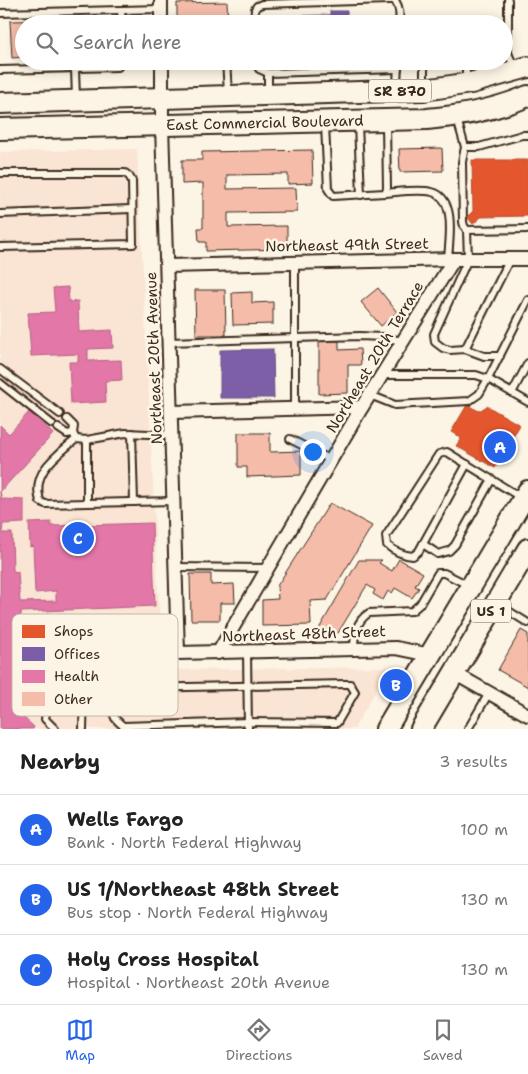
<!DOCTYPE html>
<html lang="en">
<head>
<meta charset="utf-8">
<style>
	body { margin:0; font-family:"Shantell Sans",sans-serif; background:#f2f2f2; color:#222 }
	.you { position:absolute; left:312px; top:451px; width:18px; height:18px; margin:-12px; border:4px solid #fff; border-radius:50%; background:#1a73e8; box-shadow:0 0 0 8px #1a73e833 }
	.badge { display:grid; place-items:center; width:32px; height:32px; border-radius:50%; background:#2563eb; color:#fff; font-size:16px; font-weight:700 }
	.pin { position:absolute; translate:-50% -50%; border:2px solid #fff; box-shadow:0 1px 5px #0006 }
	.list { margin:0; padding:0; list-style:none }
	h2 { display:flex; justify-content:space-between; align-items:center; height:65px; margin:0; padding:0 20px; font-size:21px }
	h2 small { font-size:16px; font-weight:400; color:#767676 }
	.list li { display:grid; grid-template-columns:32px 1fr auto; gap:15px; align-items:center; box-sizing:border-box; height:70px; padding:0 20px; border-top:1px solid #e0e0e0 }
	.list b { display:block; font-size:19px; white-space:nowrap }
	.list p { margin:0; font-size:16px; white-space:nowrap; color:#767676 }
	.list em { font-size:16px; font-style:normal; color:#767676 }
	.icon { flex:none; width:28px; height:28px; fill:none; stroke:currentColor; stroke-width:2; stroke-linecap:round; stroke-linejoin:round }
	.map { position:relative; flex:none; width:528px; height:729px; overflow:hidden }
	.search { position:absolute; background:#fff; box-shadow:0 2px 12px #0003; left:15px; right:15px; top:15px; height:55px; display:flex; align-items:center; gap:12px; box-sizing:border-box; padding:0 18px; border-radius:28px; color:#767676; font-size:19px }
	.sheet { height:275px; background:#fff }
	nav { display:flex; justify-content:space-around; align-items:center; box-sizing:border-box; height:70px; border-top:1px solid #e0e0e0; background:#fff; font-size:14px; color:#767676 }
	nav a { display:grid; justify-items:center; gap:2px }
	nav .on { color:#2563eb }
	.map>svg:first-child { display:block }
	.built { fill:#fae4d3 }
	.shops { fill:#e4572e; stroke:#b14a29 }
	.offices { fill:#7b5ea7; stroke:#684e7e }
	.health { fill:#e377a8; stroke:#b1607f }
	.building { fill:#f5bda9; stroke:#3b2a1e }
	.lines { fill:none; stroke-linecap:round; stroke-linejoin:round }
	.service-casing { stroke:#3b2a1e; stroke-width:10 }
	.minor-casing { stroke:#3b2a1e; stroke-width:16 }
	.primary-casing { stroke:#3b2a1e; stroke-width:24 }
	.service { stroke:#fcf5e5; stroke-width:6 }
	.minor { stroke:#fcf5e5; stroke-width:12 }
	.primary { stroke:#fcf5e5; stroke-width:20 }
	.labels { text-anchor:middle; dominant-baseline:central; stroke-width:5; stroke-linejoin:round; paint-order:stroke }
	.shield { fill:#fcf5e5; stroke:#75675a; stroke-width:1 }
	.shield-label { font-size:14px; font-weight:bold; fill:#3b2a1e }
	.street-label { font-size:15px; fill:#3b2a1e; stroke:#fcf5e5 }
	.key { fill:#fcf5e5; stroke:#c2b8a9; stroke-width:1 }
	.key-label { font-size:14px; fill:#3b2a1e }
</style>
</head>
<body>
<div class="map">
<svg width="528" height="729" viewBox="0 0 528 729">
	<rect width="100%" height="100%" fill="#fcf5e5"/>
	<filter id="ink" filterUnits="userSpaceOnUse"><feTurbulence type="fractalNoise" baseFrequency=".02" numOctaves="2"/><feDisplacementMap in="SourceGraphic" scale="10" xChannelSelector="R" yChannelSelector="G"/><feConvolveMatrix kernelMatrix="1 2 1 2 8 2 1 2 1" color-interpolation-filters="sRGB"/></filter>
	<g filter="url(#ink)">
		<polygon class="built" points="137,149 162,670 389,667 354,729 0,729 0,152"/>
		<g class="shops">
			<polygon points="472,160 528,160 528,216 481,217 473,224 467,217 473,211"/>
			<polygon points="467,405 479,411 487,406 520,425 495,468 456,446 461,438 451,432"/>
		</g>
		<g class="offices">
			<polygon points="330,11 347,11 347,24 274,24 274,16 330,15"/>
			<polygon points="316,61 349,61 349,65 316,66"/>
			<polygon points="273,349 274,398 220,398 220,350"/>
		</g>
		<g class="health">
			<polygon points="68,287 69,302 78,301 79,332 112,330 113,348 88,349 88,361 121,360 122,380 105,381 106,402 71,404 69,362 78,362 78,354 31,356 28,313 55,312 53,288"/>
			<polygon points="30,411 53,434 0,492 2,499 24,500 24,523 3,524 2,533 12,533 13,571 18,572 20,602 56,601 56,591 35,593 33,546 30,547 29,523 51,522 51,526 152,523 155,606 21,612 21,662 17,663 18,684 27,692 51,665 45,659 43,652 43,641 48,635 55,629 62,629 73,634 79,645 80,655 82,660 24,718 34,727 33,729 0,729 0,425 9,434"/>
		</g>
		<g class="building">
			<polygon points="227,2 228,24 177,24 177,3"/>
			<polygon points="108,19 108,24 24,24 24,57 12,58 10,21"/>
			<polygon points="442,148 443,171 400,172 399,149"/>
			<polygon points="312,150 313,183 288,184 288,174 227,175 227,189 296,188 297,212 228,213 228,227 287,226 287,249 206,251 206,242 199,242 198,228 203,228 203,183 182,184 182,160 202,160 202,152"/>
			<polygon points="378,288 397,312 381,326 361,302"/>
			<polygon points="195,290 225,290 226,335 196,335"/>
			<polygon points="252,292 252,303 273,302 273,324 233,325 232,293"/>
			<polygon points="319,341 339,341 339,350 360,349 361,365 348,365 348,393 319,394"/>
			<polygon points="238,433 270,433 270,452 301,451 301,475 247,477 247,467 238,467"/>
			<polygon points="330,503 372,526 327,600 310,601 311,625 262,626 262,600 278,599 277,586"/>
			<polygon points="399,559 423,573 415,586 419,588 412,598 395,588 392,593 388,591 383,600 373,594 375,590 367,585 338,633 316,634 359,560 382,560 379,563 392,571"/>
			<polygon points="190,574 211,574 211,585 234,584 235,603 220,603 220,620 191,620"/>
			<polygon points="521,630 528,634 528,687 498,670"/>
		</g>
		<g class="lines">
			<defs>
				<g id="service">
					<path d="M389 0H395C400 8 400 15 399 24"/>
					<polyline points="508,0 508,53 515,69"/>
					<polyline points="121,10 122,24"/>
					<polyline points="0,13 161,9"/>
					<polyline points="254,24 255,9 257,6 262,4 389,0"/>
					<polyline points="226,61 228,92"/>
					<polyline points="256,61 259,69 268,73 398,69"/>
					<polyline points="424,61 424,87"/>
					<polyline points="466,61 466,80"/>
					<polyline points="75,68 76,99"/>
					<polyline points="0,70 118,67 122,61"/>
					<polyline points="268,73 268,92"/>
					<polyline points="397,87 398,61"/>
					<polyline points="457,119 465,147 462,162 463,222 464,226 467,230"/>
					<polyline points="358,124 361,195"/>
					<polyline points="325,125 328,189 333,196 385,193 387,188 386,124"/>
					<polyline points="465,147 479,147 522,135 528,135"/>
					<polyline points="0,173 125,173 129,176 132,181 133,244 0,247"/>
					<path d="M385 193C398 192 419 189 432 192 457 198 449 241 448 259"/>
					<polyline points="0,214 131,209"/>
					<polyline points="295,263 295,409"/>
					<polyline points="169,342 360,336 381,337 403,341"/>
					<polyline points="465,349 510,259"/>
					<polyline points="500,356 484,356 465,349 450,350 443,348 435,342 434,334 468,259 467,230 528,229"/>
					<polyline points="0,369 60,414"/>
					<polyline points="383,375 476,375 488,379 528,402"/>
					<polyline points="0,383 52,424"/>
					<polyline points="512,393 528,363"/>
					<polyline points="370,395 395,405 469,401 479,394 488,379 528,300"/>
					<polyline points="67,419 74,426 73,433 76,439"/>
					<polyline points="58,428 67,434 73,433"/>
					<polyline points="132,433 134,502"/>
					<path d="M172 435 125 433 87 440 76 439C57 456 31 471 40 501L45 504 174 501"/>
					<polyline points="290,439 331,460"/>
					<polyline points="87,440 87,503"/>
					<path d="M467 464 419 551 413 556C403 555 395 552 387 545L386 536 439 454 447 452 520 497"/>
					<polyline points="423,544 438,554 449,551 455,545 492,479"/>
					<polyline points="176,567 268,568"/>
					<polyline points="499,605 528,623"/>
					<path d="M127 625C143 627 146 642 151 655"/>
					<path d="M354 649C354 635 356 621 369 613L412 611 420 604 438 573H444L468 585"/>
					<polyline points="247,652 248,729"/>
					<path d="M104 665C91 649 82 629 111 625"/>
					<path d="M124 726 248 722 337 723 355 692 350 684H346L138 688C125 691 107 702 115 718 118 722 123 726 127 729"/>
					<polyline points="55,729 45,719 47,707 65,695 84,691"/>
					<polyline points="83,729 84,691 104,665 120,659 137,656 178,653"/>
					<polyline points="468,729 489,693"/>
				</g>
				<g id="minor">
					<polyline points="161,0 161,24"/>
					<polyline points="162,61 162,125 178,653 396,648 430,655"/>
					<polyline points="167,266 454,259 528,259"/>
					<polyline points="172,412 362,407"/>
					<polyline points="218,653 362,407 454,259"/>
					<polyline points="454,673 528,715"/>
				</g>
				<g id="primary">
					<polyline points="0,103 424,90 471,83 528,67"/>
					<path id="s1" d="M0 129 427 119C462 116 495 110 528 96"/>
					<polyline points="386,729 528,491"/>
					<polyline points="421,729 528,549"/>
				</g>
			</defs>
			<use href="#service" class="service-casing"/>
			<use href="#minor" class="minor-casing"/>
			<use href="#primary" class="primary-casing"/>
			<use href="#service" class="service"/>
			<use href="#minor" class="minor"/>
			<use href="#primary" class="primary"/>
		</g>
	</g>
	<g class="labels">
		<g class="shield">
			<rect x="369" y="79.5" width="62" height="23" rx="4"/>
			<rect x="471" y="599.5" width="40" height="23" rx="4"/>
		</g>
		<g class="shield-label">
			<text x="400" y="91">SR 870</text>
			<text x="491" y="611">US 1</text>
		</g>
		<g class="street-label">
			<text stroke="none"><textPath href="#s1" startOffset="265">East Commercial Boulevard</textPath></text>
			<text transform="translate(347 245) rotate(-1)">Northeast 49th Street</text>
			<text transform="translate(375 357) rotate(-59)">Northeast 20th Terrace</text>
			<text transform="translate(154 358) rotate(-92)">Northeast 20th Avenue</text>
			<text transform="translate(304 634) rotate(-2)">Northeast 48th Street</text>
		</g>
	</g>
	<rect x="12" y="614" width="166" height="102" rx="8" class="key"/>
	<rect x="22" y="625" width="23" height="13" fill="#e4572e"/>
	<rect x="22" y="647" width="23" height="14" fill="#7b5ea7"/>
	<rect x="22" y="670" width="23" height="13" fill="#e377a8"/>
	<rect x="22" y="692" width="23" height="14" fill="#f5bda9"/>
	<g class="key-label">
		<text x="54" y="636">Shops</text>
		<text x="54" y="659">Offices</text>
		<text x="54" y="681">Health</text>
		<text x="54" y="704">Other</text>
	</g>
</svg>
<div class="you"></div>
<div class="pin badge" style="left:500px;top:447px">A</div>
<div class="pin badge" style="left:396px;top:685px">B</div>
<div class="pin badge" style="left:78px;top:538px">C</div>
<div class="search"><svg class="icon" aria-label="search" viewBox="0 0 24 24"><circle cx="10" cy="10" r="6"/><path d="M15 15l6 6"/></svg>Search here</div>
</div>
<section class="sheet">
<h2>Nearby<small>3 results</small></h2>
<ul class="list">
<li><span class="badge">A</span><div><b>Wells Fargo</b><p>Bank · North Federal Highway</p></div><em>100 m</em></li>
<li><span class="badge">B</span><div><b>US 1/Northeast 48th Street</b><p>Bus stop · North Federal Highway</p></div><em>130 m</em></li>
<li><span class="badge">C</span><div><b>Holy Cross Hospital</b><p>Hospital · Northeast 20th Avenue</p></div><em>130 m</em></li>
</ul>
</section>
<nav>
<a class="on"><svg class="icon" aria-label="map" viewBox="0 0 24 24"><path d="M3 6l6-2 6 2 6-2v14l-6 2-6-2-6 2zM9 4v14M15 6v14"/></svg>Map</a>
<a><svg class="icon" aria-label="directions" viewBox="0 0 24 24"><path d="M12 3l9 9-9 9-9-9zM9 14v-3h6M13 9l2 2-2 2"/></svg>Directions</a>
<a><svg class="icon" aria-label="saved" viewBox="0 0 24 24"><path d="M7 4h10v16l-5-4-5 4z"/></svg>Saved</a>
</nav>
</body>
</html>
